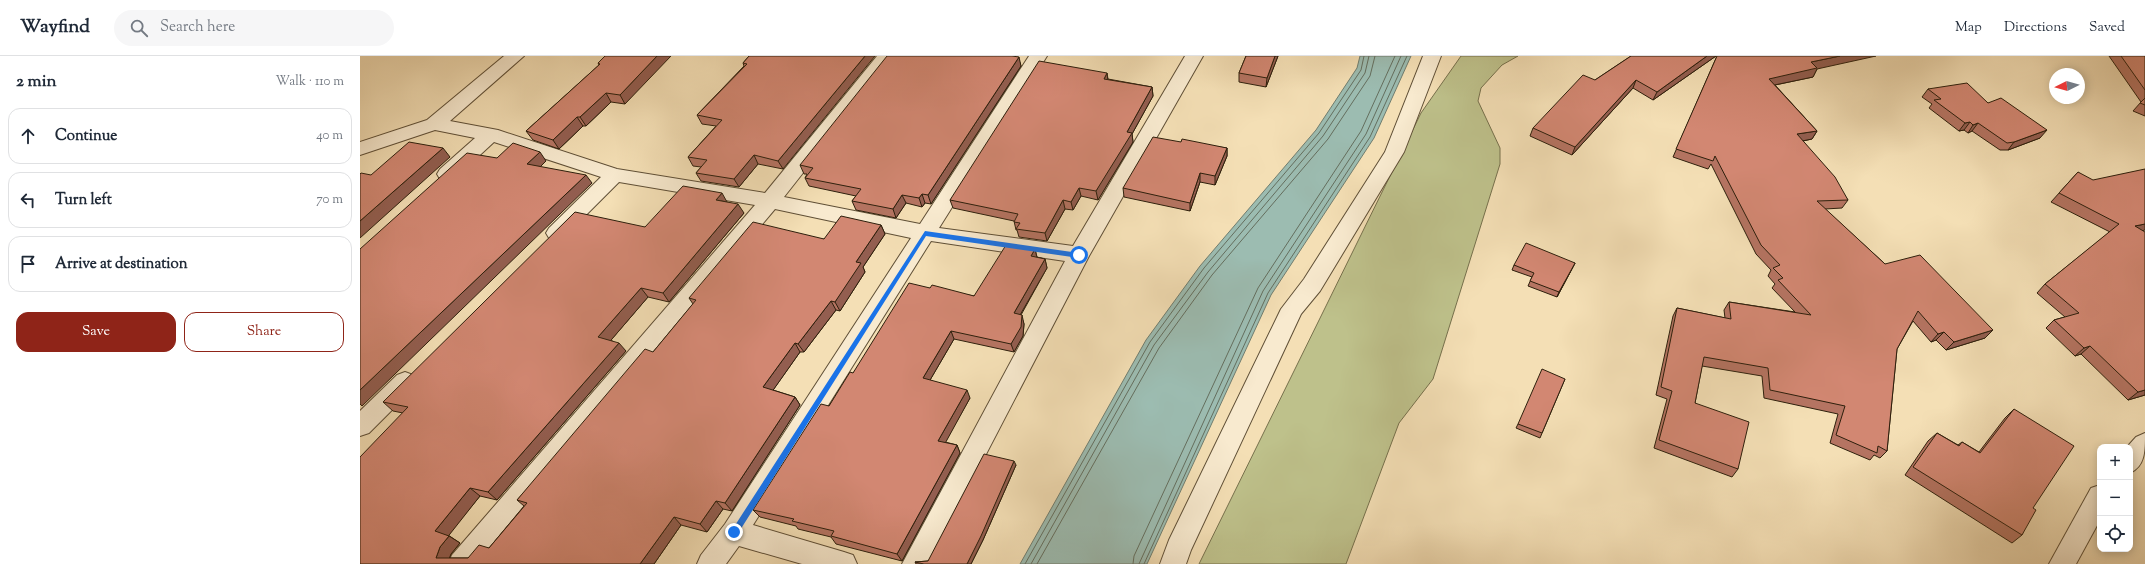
<!DOCTYPE html>
<html lang="en">
<head>
<meta charset="utf-8">
<style>
	body { margin:0; font-family:"Sorts Mill Goudy",serif; background:#f6f6f7; color:#1f2937 }
	.controls { position:absolute; right:12px; bottom:12px; display:grid; overflow:hidden; border-radius:8px; box-shadow:0 2px 10px #0003 }
	.controls button { width:36px; height:36px; display:grid; place-items:center; padding:0; border:0; border-bottom:1px solid #e0e1e3; background:#fff; color:#1f2937; font:20px sans-serif }
	.compass { position:absolute; left:1689px; top:12px; width:36px; height:36px; border-radius:50%; background:#fff; box-shadow:0 2px 10px #0003; rotate:265deg }
	.stop { position:absolute; width:12px; height:12px; margin:-9px; border:3px solid #1a73e8; border-radius:50%; background:#fff }
	.stop.end { background:#1a73e8; border-color:#fff; box-shadow:0 1px 4px #0008 }
	.list { margin:0; padding:0; list-style:none }
	h2 { display:flex; justify-content:space-between; align-items:center; height:52px; margin:0; padding:0 16px; font-size:17px }
	h2 small { font-size:13px; font-weight:400; color:#747a83 }
	.list li { display:grid; grid-template-columns:26px 1fr auto; gap:12px; align-items:center; box-sizing:border-box; height:56px; margin:0 8px 8px; padding:0 8px; border:1px solid #e0e1e3; border-radius:12px }
	.list b { display:block; font-size:15px; white-space:nowrap }
	.list em { font-size:13px; font-style:normal; color:#747a83 }
	.actions { display:flex; gap:8px; padding:12px 16px }
	.actions a { flex:1; padding:9px 0; border:1px solid #8f2418; border-radius:12px; text-align:center; font-size:14px; color:#8f2418 }
	.actions .main { background:#8f2418; color:#fff }
	.icon { flex:none; width:22px; height:22px; fill:none; stroke:currentColor; stroke-width:2; stroke-linecap:round; stroke-linejoin:round }
	.map { position:relative; flex:none; width:1785px; height:508px; overflow:hidden }
	header { display:flex; align-items:center; gap:24px; box-sizing:border-box; height:56px; padding:0 20px; background:#fff; border-bottom:1px solid #e0e1e3 }
	header strong { font-size:19px }
	nav { display:flex; gap:22px; margin-inline-start:auto; font-size:14px }
	.search { width:280px; height:36px; background:#f6f6f7; display:flex; align-items:center; gap:10px; box-sizing:border-box; padding:0 14px; border-radius:22px; color:#747a83; font-size:15px }
	main { display:flex }
	aside { flex:1; background:#fff }
	.map>svg:first-child { display:block }
	.green { fill:#bec18b; stroke:#76704c }
	.water { fill:#9cbcb1; stroke:#707d6f }
	.lines { fill:none; stroke-linecap:round; stroke-linejoin:round }
	.shore { stroke:#646e5e; stroke-width:1 }
	.minor-casing { stroke:#5f4f36; stroke-width:2 }
	.minor { fill:#f8eacf; fill-rule:evenodd }
	.wall { fill:#b57462; stroke:#2d1f0c }
	.shaded-wall { fill:#935e50; stroke:#2d1f0c }
	.building { fill:#d28772; stroke:#2d1f0c }
	.route { fill:#1a73e8 }
</style>
</head>
<body>
<header>
<strong>Wayfind</strong>
<div class="search"><svg class="icon" aria-label="search" viewBox="0 0 24 24"><circle cx="10" cy="10" r="6"/><path d="M15 15l6 6"/></svg>Search here</div>
<nav><a>Map</a><a>Directions</a><a>Saved</a></nav>
</header>
<main>
<aside>
<h2>2 min<small>Walk · 110 m</small></h2>
<ul class="list">
<li><svg class="icon" aria-label="ahead" viewBox="0 0 24 24"><path d="M12 20V5M6 11l6-6 6 6"/></svg><div><b>Continue</b></div><em>40 m</em></li>
<li><svg class="icon" aria-label="left" viewBox="0 0 24 24"><path d="M17 20v-9H6M10 6l-5 5 5 5"/></svg><div><b>Turn left</b></div><em>70 m</em></li>
<li><svg class="icon" aria-label="arrive" viewBox="0 0 24 24"><path d="M6 21V4h12l-3 4 3 4H6"/></svg><div><b>Arrive at destination</b></div></li>
</ul>
<div class="actions"><a class="main">Save</a><a>Share</a></div>
</aside>
<div class="map">
<svg width="1785" height="508" viewBox="0 0 1785 508">
	<rect width="100%" height="100%" fill="#f4dfb5"/>
	<filter id="stains"><feTurbulence type="fractalNoise" baseFrequency=".005" numOctaves="4"/><feColorMatrix values="0 0 0 0 .2 0 0 0 0 .09 0 0 0 0 .02 0 0 0 .5 -.17"/></filter>
	<radialGradient id="worn" r=".72"><stop offset=".6" stop-color="#630" stop-opacity="0"/><stop offset="1" stop-color="#630" stop-opacity=".3"/></radialGradient>
	<polygon class="green" points="1101,0 1158,0 1142,9 1121,32 1118,45 1140,92 1140,108 1073,323 1039,367 986,508 839,508 1061,57"/>
	<polygon class="water" points="1000,0 1051,0 1014,82 911,239 787,508 660,508 786,284 840,210 956,74 997,12"/>
	<g class="lines">
		<g class="shore">
			<polyline points="665,508 790,286 844,212 959,77 1001,14 1004,0"/>
			<polyline points="671,508 794,289 848,216 963,80 1005,17 1009,0"/>
			<polyline points="677,508 799,292 852,219 968,83 1010,20 1015,0"/>
			<polyline points="773,508 774,500 898,232 1001,75 1035,0"/>
			<polyline points="779,508 903,235 1006,78 1041,0"/>
			<polyline points="784,508 908,237 1010,81 1047,0"/>
		</g>
		<defs>
			<g id="minor">
				<polygon points="144,0 164,0 90,65 138,74 257,113 405,137 517,0 535,0 424,141 560,168 669,0 687,0 579,172 713,190 825,0 843,0 729,200 569,508 542,508 705,205 571,185 393,469 484,496 493,499 497,508 442,508 379,490 366,508 337,508 341,499 365,468 551,182 415,153 118,508 88,508 92,499 395,149 259,126 203,182 196,185 189,182 186,177 189,172 241,121 134,86 94,123 87,125 80,123 77,118 80,113 115,82 75,74 0,99 0,86 67,64"/>
				<polygon points="1063,0 1081,0 1044,96 960,235 941,258 831,494 826,508 800,508 809,484 921,253 944,223 1025,96"/>
				<polygon points="45,316 53,319 57,326 53,333 9,377 0,380 0,355 37,319"/>
				<path d="M1785 377C1785 396 1785 410 1770 417V391H1767L1776 381Z"/>
				<polygon points="1740,429 1740,464 1716,508 1689,508 1731,432"/>
			</g>
		</defs>
		<use href="#minor" class="minor-casing"/>
		<use href="#minor" class="minor"/>
	</g>
	<g class="wall">
		<polygon points="245,0 265,48 251,46 226,70 223,70 199,93 173,84 166,75 239,9 238,7"/>
		<polygon points="389,0 423,113 398,108 379,131 341,125 336,117 341,111 333,110 328,101 356,70 342,68 337,59 384,10 383,7"/>
		<polygon points="886,0 918,0 906,31 879,26 879,17"/>
		<polygon points="1271,0 1356,0 1293,44 1273,32 1212,99 1170,80 1173,72 1235,24"/>
		<polygon points="1357,0 1457,13 1453,21 1415,29 1457,75 1452,83 1443,85 1488,144 1482,152 1465,153 1525,208 1625,282 1586,294 1576,284 1571,286 1553,265 1537,293 1527,395 1520,402 1514,399 1510,404 1470,387 1478,358 1404,342 1402,320 1342,310 1335,347 1378,413 1372,421 1294,392 1307,343 1296,339 1313,260 1317,252 1365,262 1364,254 1369,246 1435,256 1412,232 1415,228 1408,220 1411,214 1396,198 1351,108 1348,113 1313,101"/>
		<polygon points="1749,0 1785,0 1785,60 1773,55 1781,46"/>
		<polygon points="658,1 661,10 571,148 565,147 562,151 546,147 536,162 496,154 492,145 496,140 449,130 445,122 447,118 444,118 440,109"/>
		<polygon points="747,17 748,23 792,31 793,40 772,78 773,86 738,144 721,140 713,154 705,153 687,185 659,181 657,174 656,174 654,165 593,152 590,144"/>
		<polygon points="1568,33 1628,47 1680,82 1648,94 1640,94 1612,75 1608,77 1604,74 1599,75 1569,52 1572,48 1562,41"/>
		<polygon points="821,86 867,92 867,100 855,129 840,126 830,155 764,141 763,132"/>
		<polygon points="1718,116 1783,175 1785,339 1768,344 1721,298 1715,300 1686,272 1694,264 1705,261 1677,237 1685,228 1750,176 1691,146"/>
		<polygon points="367,146 384,157 309,246 288,241 251,284 266,295 137,444 120,440 88,479 100,487 91,498 89,502 108,502 129,492 164,450 157,444 293,296 333,248 329,242 464,183 521,169 525,178 503,211 505,216 480,255 476,254 444,296 440,296 413,334 435,341 440,349 372,455 363,453 347,476 321,469 294,508 0,508 43,357 33,355 23,346 285,171"/>
		<polygon points="675,193 677,201 685,203 687,212 661,259 664,268 663,280 654,296 594,283 570,324 610,342 585,386 597,389 600,397 542,505 476,488 471,481 438,473 436,470 400,461 393,454 493,317 570,232 614,240"/>
		<polygon points="1215,207 1213,211 1197,241 1168,230 1172,221 1152,214 1154,209"/>
		<polygon points="1205,323 1180,382 1156,372 1158,368"/>
		<polygon points="1654,353 1673,452 1662,479 1652,487 1545,419 1568,385 1577,377 1598,389 1602,386 1619,396 1645,362"/>
		<polygon points="656,409 623,484 611,508 556,508 555,506 568,505"/>
	</g>
	<g class="shaded-wall">
		<polygon points="297,0 311,0 265,48 260,39"/>
		<polygon points="505,0 515,0 423,113 418,105"/>
		<polygon points="915,0 918,0 906,31 907,22"/>
		<polygon points="1347,0 1356,0 1293,44 1297,36"/>
		<polygon points="1480,0 1516,0 1457,13 1453,21 1405,31 1409,23 1451,6"/>
		<polygon points="659,1 661,10 571,148 568,139"/>
		<polygon points="747,17 748,26 744,23"/>
		<polygon points="1276,24 1273,32 1212,99 1215,91"/>
		<polygon points="792,31 793,40 772,78 773,86 738,144 736,135 767,76"/>
		<polygon points="246,37 251,46 226,70 220,61"/>
		<polygon points="217,61 223,70 199,93 193,84"/>
		<polygon points="1610,66 1604,74 1599,75 1605,67"/>
		<polygon points="1618,67 1612,75 1608,77 1613,69"/>
		<polygon points="1687,74 1680,82 1648,94 1654,86"/>
		<polygon points="1457,75 1452,83 1432,87 1437,78"/>
		<polygon points="83,92 90,101 0,182 0,165"/>
		<polygon points="867,92 867,100 855,129 855,120"/>
		<polygon points="180,96 186,105 174,117 167,108"/>
		<polygon points="394,99 398,108 379,131 374,123"/>
		<polygon points="840,117 840,126 830,155 830,147"/>
		<polygon points="226,119 232,127 2,350 0,348 0,334"/>
		<polygon points="719,132 721,140 713,154 711,146"/>
		<polygon points="362,137 367,146 356,144"/>
		<polygon points="562,138 565,147 562,151 559,142"/>
		<polygon points="542,139 546,147 536,162 533,153"/>
		<polygon points="703,144 705,153 687,185 685,177"/>
		<polygon points="378,148 384,157 309,246 303,237"/>
		<polygon points="1785,168 1785,174 1766,179 1775,170"/>
		<polygon points="521,169 525,178 503,211 505,216 480,255 475,246 496,206"/>
		<polygon points="675,193 677,202 671,200"/>
		<polygon points="685,203 687,212 656,266 654,257"/>
		<polygon points="1215,207 1213,211 1197,241 1199,236"/>
		<polygon points="281,232 288,241 246,290 238,281"/>
		<polygon points="471,245 476,254 444,296 438,288"/>
		<polygon points="662,259 664,268 663,280 654,296 651,288"/>
		<polygon points="1633,274 1625,282 1586,294 1594,286"/>
		<polygon points="591,275 594,283 566,331 563,322"/>
		<polygon points="1584,276 1576,284 1571,286 1578,278"/>
		<polygon points="259,287 266,295 137,444 128,436"/>
		<polygon points="435,287 440,296 409,340 403,331"/>
		<polygon points="1730,290 1721,298 1715,300 1724,292"/>
		<polygon points="607,334 610,342 582,393 578,385"/>
		<polygon points="1785,334 1785,339 1768,344 1778,336"/>
		<polygon points="435,341 440,349 372,455 365,447"/>
		<polygon points="597,389 600,397 542,505 537,498"/>
		<polygon points="654,405 656,409 623,484 611,508 607,508"/>
		<polygon points="110,432 120,440 86,483 75,475"/>
		<polygon points="356,445 363,453 347,476 340,468"/>
		<polygon points="314,461 321,469 294,508 280,508"/>
		<polygon points="89,480 100,487 91,498 87,508 76,502 80,491"/>
	</g>
	<g class="building">
		<polygon points="245,0 297,0 260,39 246,37 220,61 217,61 193,84 166,75 240,8 238,7"/>
		<polygon points="389,0 505,0 418,105 394,99 374,123 336,117 347,104 328,101 362,64 337,59 387,8 383,7"/>
		<polygon points="527,0 652,0 659,1 568,139 562,138 559,142 542,139 533,153 492,145 501,133 445,122 453,112 440,109"/>
		<polygon points="886,0 915,0 907,22 879,17"/>
		<polygon points="1271,0 1347,0 1297,36 1276,24 1215,91 1173,72 1223,19 1235,24"/>
		<polygon points="1357,0 1480,0 1451,6 1457,12 1409,23 1457,75 1437,78 1475,121 1488,144 1457,145 1525,208 1560,199 1633,274 1594,286 1584,276 1578,278 1558,255 1537,293 1527,395 1518,390 1517,397 1476,379 1485,350 1410,334 1408,312 1344,301 1335,347 1389,366 1378,413 1299,384 1312,335 1301,331 1317,252 1371,263 1369,246 1451,259 1418,224 1423,222 1413,212 1420,209 1401,189 1355,100 1353,105 1316,93"/>
		<polygon points="1761,0 1785,0 1785,34"/>
		<polygon points="679,5 747,17 744,23 792,31 767,76 772,77 736,135 719,132 711,146 703,144 685,177 656,173 660,167 654,166 658,158 590,144"/>
		<polygon points="1607,27 1628,47 1641,42 1687,74 1654,86 1647,87 1618,67 1613,69 1610,66 1605,67 1574,44 1581,43 1568,33"/>
		<polygon points="1785,42 1785,49 1780,47"/>
		<polygon points="793,81 821,86 822,83 867,92 855,120 840,117 830,147 763,132"/>
		<polygon points="49,86 83,92 0,165 0,118 1,117 11,119"/>
		<polygon points="153,87 180,96 167,108 226,119 0,334 0,193 107,97 137,102"/>
		<polygon points="1785,113 1785,168 1775,170 1785,176 1785,334 1778,336 1730,290 1724,292 1694,264 1719,257 1685,228 1759,168 1699,137 1718,116 1733,124"/>
		<polygon points="323,130 362,137 356,144 378,148 303,237 281,232 238,281 259,287 128,436 110,432 75,475 89,480 80,491 76,502 108,502 119,489 129,492 167,447 157,444 285,293 293,296 336,244 329,242 393,166 464,183 481,160 521,169 496,206 501,207 475,246 471,245 438,288 435,287 403,331 435,341 365,447 356,445 340,468 314,461 280,508 0,508 0,401 48,351 23,346 215,156 285,171"/>
		<polygon points="1166,187 1215,207 1199,236 1170,225 1174,217 1154,209"/>
		<polygon points="646,189 675,193 671,200 685,203 654,257 662,259 661,271 651,288 591,275 563,322 607,334 578,385 597,389 537,498 471,480 474,475 432,465 434,463 393,454 461,348 469,350 490,316 493,317 549,227 570,232 572,229 614,240"/>
		<polygon points="1182,313 1205,323 1182,377 1158,368"/>
		<polygon points="1654,353 1714,390 1673,452 1676,454 1662,479 1553,411 1577,377 1599,390 1602,386 1620,397"/>
		<polygon points="624,398 654,405 621,480 607,508 564,508 555,506 568,505"/>
	</g>
	<polygon class="route" points="565,175 719,197 722,199 719,202 566,180 377,479 372,479 372,474"/>
	<rect width="100%" height="100%" filter="url(#stains)"/>
	<rect width="100%" height="100%" fill="url(#worn)"/>
</svg>
<div class="controls">
<button>+</button>
<button>−</button>
<button><svg class="icon" aria-label="locate" viewBox="0 0 24 24"><circle cx="12" cy="12" r="6"/><path d="M12 2v4M12 18v4M2 12h4M18 12h4"/></svg></button>
</div>
<svg class="compass" viewBox="-18 -18 36 36"><path d="M0-13l5 13h-10z" fill="#e53935"/><path d="M0 13l5-13h-10z" fill="#747a83"/></svg>
<div class="stop" style="left:719px;top:199px"></div>
<div class="stop end" style="left:374px;top:476px"></div>
</div>
</main>
</body>
</html>
